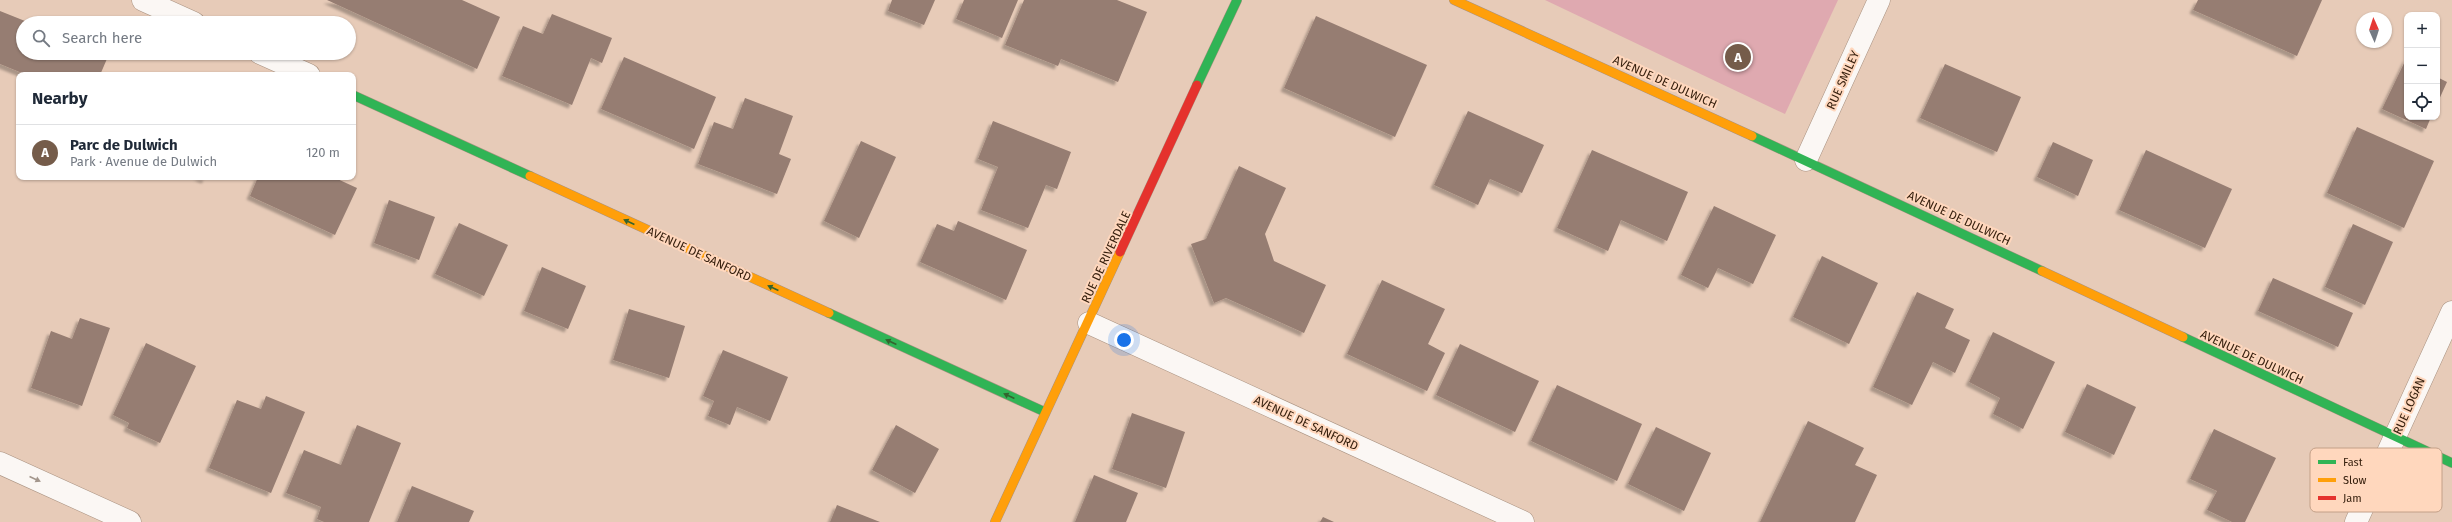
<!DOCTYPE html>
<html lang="en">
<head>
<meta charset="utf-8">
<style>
	body { margin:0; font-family:"Fira Sans",sans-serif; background:#f2f2f3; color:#1f2937 }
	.controls { position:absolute; right:12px; top:12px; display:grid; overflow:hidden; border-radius:8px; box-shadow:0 1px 3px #0004 }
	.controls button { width:36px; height:36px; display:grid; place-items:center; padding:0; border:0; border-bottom:1px solid #e0e1e3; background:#fff; color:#1f2937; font:20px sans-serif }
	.compass { position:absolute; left:2356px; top:12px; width:36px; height:36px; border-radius:50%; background:#fff; box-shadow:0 1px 3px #0004; rotate:357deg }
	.you { position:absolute; left:1124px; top:340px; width:14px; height:14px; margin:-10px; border:3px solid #fff; border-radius:50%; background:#1a73e8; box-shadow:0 0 0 6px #1a73e833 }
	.badge { display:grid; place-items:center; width:26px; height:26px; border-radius:50%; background:#755c4a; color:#fff; font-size:13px; font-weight:700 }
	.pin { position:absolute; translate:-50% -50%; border:2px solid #fff; box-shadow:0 1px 4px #0006 }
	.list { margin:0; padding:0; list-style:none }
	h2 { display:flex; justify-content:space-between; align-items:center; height:52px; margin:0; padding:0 16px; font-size:17px }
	h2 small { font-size:13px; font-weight:400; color:#747a83 }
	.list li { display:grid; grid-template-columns:26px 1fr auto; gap:12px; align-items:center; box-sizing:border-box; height:56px; padding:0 16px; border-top:1px solid #e0e1e3 }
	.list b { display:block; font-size:15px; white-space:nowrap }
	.list p { margin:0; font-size:13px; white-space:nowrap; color:#747a83 }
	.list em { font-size:13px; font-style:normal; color:#747a83 }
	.icon { flex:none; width:22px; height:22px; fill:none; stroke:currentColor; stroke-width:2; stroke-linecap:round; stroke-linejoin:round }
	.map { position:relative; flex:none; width:2452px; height:522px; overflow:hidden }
	.search { position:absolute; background:#fff; box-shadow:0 1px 3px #0004; left:16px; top:16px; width:340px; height:44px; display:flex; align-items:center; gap:10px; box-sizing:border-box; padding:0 14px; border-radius:22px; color:#747a83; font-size:15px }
	.panel { position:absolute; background:#fff; box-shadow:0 1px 3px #0004; left:16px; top:72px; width:340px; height:108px; border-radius:8px }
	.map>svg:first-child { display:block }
	.green { fill:#dfa9b0 }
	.building { fill:#967d72; filter:url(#shadow) }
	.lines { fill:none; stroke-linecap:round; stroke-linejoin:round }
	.street-casing { stroke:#a99281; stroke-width:23 }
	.fast-casing { stroke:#a99281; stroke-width:10 }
	.slow-casing { stroke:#a99281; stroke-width:10 }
	.jam-casing { stroke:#a99281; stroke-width:10 }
	.street { stroke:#fbf7f4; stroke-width:22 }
	.fast { stroke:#30b455; stroke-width:9 }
	.slow { stroke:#ff9f0a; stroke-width:9 }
	.jam { stroke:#e5322d; stroke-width:9 }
	.oneway { fill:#34632e }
	.oneway2 { fill:#a3968c }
	.labels { text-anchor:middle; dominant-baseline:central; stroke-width:4; stroke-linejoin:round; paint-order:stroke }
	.street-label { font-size:12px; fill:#37200e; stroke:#ffd7bd }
	.key { fill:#ffd7bd; stroke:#c3a088; stroke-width:1 }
	.key-label { font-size:11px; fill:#37200e }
</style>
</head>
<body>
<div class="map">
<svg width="2452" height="522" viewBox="0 0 2452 522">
	<defs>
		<filter id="shadow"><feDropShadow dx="-3.5" dy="3.5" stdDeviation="1" flood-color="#0004"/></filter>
	</defs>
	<rect width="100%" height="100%" fill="#e7cbb8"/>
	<polygon class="green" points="1545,0 1838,0 1785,114"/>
	<g class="building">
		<polygon points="327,0 462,0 500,17 477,69"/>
		<polygon points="892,0 935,0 924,25 888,11"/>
		<polygon points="964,0 1018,0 1002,38 956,19"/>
		<polygon points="1024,0 1117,0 1147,12 1118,82 1061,59 1058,66 1005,45"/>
		<polygon points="2198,0 2322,0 2297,56 2193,10"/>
		<polygon points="0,11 30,23 23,23 23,53 105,53 109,54 100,75 27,75 0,64"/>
		<polygon points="552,14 612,38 602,63 591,58 572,105 502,76 523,26 543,34"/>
		<polygon points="1316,16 1427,65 1395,137 1284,88"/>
		<polygon points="624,57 716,97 694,149 601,109"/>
		<polygon points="2407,57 2407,117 2431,117 2426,129 2382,109"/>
		<polygon points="1945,64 2021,97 1997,152 1920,118"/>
		<polygon points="2437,77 2447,82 2437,104"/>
		<polygon points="745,98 793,116 779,154 791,159 777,194 698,164 714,122 733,129"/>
		<polygon points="1468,111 1544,145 1522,193 1490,179 1478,205 1434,185"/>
		<polygon points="993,121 1071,152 1057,189 1046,185 1028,228 981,210 998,167 978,159"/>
		<polygon points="2357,127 2434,161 2404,228 2327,193"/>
		<polygon points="861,141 896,157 859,238 824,221"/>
		<polygon points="2053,142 2093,160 2078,196 2037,177"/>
		<polygon points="1592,150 1688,192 1667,241 1621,220 1608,251 1557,228"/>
		<polygon points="2146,150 2232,189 2205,248 2119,210"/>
		<polygon points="1239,166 1286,188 1265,234 1274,261 1326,285 1304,333 1226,298 1214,303 1191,244 1206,239"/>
		<polygon points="197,177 207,177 205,180"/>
		<polygon points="258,177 333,177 357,188 335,235 250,196"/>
		<polygon points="389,200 435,217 419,260 374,243"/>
		<polygon points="1714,206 1776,235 1753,284 1718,268 1708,288 1681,275"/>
		<polygon points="958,221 1027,250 1006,300 920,262 937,224 954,231"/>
		<polygon points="459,223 508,245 484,296 435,274"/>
		<polygon points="2353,224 2393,242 2365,305 2325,287"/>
		<polygon points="1822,256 1878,283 1849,344 1793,317"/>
		<polygon points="542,267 586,286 568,329 524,311"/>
		<polygon points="2273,278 2353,313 2338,347 2258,311"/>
		<polygon points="1382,280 1445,309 1428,344 1445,353 1427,391 1347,354"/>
		<polygon points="1917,292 1954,309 1945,328 1970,340 1955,373 1933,362 1912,405 1873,387"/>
		<polygon points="629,309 685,326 669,378 613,360"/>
		<polygon points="80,318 110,328 82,406 31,388 51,331 72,339"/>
		<polygon points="1993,332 2055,362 2023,429 1993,414 2000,398 1969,382"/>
		<polygon points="146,343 196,366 160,443 127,428 129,423 113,415"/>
		<polygon points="1460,344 1539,381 1515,432 1436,395"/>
		<polygon points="723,350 788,377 770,421 737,407 730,425 708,416 714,401 703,396"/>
		<polygon points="2087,384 2136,407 2114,455 2065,432"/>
		<polygon points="1557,385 1642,424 1617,481 1531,441"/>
		<polygon points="266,396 305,412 271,493 209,468 237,400 261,409"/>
		<polygon points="1132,413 1185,432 1166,488 1112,469"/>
		<polygon points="1808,421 1864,448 1855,465 1877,475 1855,522 1760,522"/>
		<polygon points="357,425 401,443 369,522 324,522 317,519 321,507 286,493 304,450 341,465"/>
		<polygon points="896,425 939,449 915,493 872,470"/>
		<polygon points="1656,427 1711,453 1684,511 1628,484"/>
		<polygon points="2214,429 2276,458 2245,522 2232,522 2207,510 2217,491 2190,479"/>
		<polygon points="1094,475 1138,493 1126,522 1075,522"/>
		<polygon points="412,486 474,511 469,522 397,522"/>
		<polygon points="837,505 880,522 830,522"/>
		<polygon points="1323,517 1334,522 1320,522"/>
	</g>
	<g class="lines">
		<defs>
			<g id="street">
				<polyline points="143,0 194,23"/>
				<polyline points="260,53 309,75"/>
				<polyline points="1806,160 1879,0"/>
				<polyline points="1089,323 1523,522"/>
				<polyline points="0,463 130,522"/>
				<polyline points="2356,522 2452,312"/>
			</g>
			<g id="fast">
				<polyline points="1197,85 1237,0"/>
				<polyline points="353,95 530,176"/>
				<polyline points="1752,136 2042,271"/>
				<polyline points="829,313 1045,412"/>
				<polyline points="2183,337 2452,463"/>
			</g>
			<g id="slow">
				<polyline points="1454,0 1752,136"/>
				<polyline points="530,176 829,313"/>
				<polyline points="2042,271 2183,337"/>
				<polyline points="995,522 1120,252"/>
			</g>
			<polyline id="jam" points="1120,252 1197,85"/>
		</defs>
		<use href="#street" class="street-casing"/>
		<use href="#fast" class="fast-casing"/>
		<use href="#slow" class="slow-casing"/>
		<use href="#jam" class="jam-casing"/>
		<use href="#street" class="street"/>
		<use href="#fast" class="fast"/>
		<use href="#slow" class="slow"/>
		<use href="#jam" class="jam"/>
	</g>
	<defs><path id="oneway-solid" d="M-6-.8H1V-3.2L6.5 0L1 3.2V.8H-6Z"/></defs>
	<g class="oneway">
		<use href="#oneway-solid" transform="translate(629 222) rotate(-155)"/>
		<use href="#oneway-solid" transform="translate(773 288) rotate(-155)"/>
		<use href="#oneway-solid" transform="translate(891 342) rotate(-155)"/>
		<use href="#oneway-solid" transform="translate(1009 396) rotate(-155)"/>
	</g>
	<use class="oneway2" href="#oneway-solid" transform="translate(35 479) rotate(24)"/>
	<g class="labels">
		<g class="street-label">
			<text transform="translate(1843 80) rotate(-66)">RUE SMILEY</text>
			<text transform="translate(1665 82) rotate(24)">AVENUE DE DULWICH</text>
			<text transform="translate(1959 218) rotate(25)">AVENUE DE DULWICH</text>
			<text transform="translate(699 254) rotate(25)">AVENUE DE SANFORD</text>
			<text transform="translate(1106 257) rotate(-65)">RUE DE RIVERDALE</text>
			<text transform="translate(2252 357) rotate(25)">AVENUE DE DULWICH</text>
			<text transform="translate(2409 406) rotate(-66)">RUE LOGAN</text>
			<text transform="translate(1306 423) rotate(25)">AVENUE DE SANFORD</text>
		</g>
	</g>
	<rect x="2310" y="448" width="132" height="64" rx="6" class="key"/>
	<rect x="2318" y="460" width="18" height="4" fill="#30b455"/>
	<rect x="2318" y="478" width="18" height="4" fill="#ff9f0a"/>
	<rect x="2318" y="496" width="18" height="4" fill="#e5322d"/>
	<g class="key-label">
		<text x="2343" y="466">Fast</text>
		<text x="2343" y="484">Slow</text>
		<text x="2343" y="502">Jam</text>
	</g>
</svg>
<div class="controls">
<button>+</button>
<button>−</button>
<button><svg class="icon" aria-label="locate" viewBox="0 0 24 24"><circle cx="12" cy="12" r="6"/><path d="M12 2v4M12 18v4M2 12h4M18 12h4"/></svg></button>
</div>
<svg class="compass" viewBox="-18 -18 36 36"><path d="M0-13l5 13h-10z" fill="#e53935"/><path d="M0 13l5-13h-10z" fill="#747a83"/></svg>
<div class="you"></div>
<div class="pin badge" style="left:1738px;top:57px">A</div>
<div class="search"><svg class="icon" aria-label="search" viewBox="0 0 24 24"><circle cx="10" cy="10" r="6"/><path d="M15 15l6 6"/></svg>Search here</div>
<section class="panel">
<h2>Nearby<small></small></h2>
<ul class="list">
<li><span class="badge">A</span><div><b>Parc de Dulwich</b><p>Park · Avenue de Dulwich</p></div><em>120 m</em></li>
</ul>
</section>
</div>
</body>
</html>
